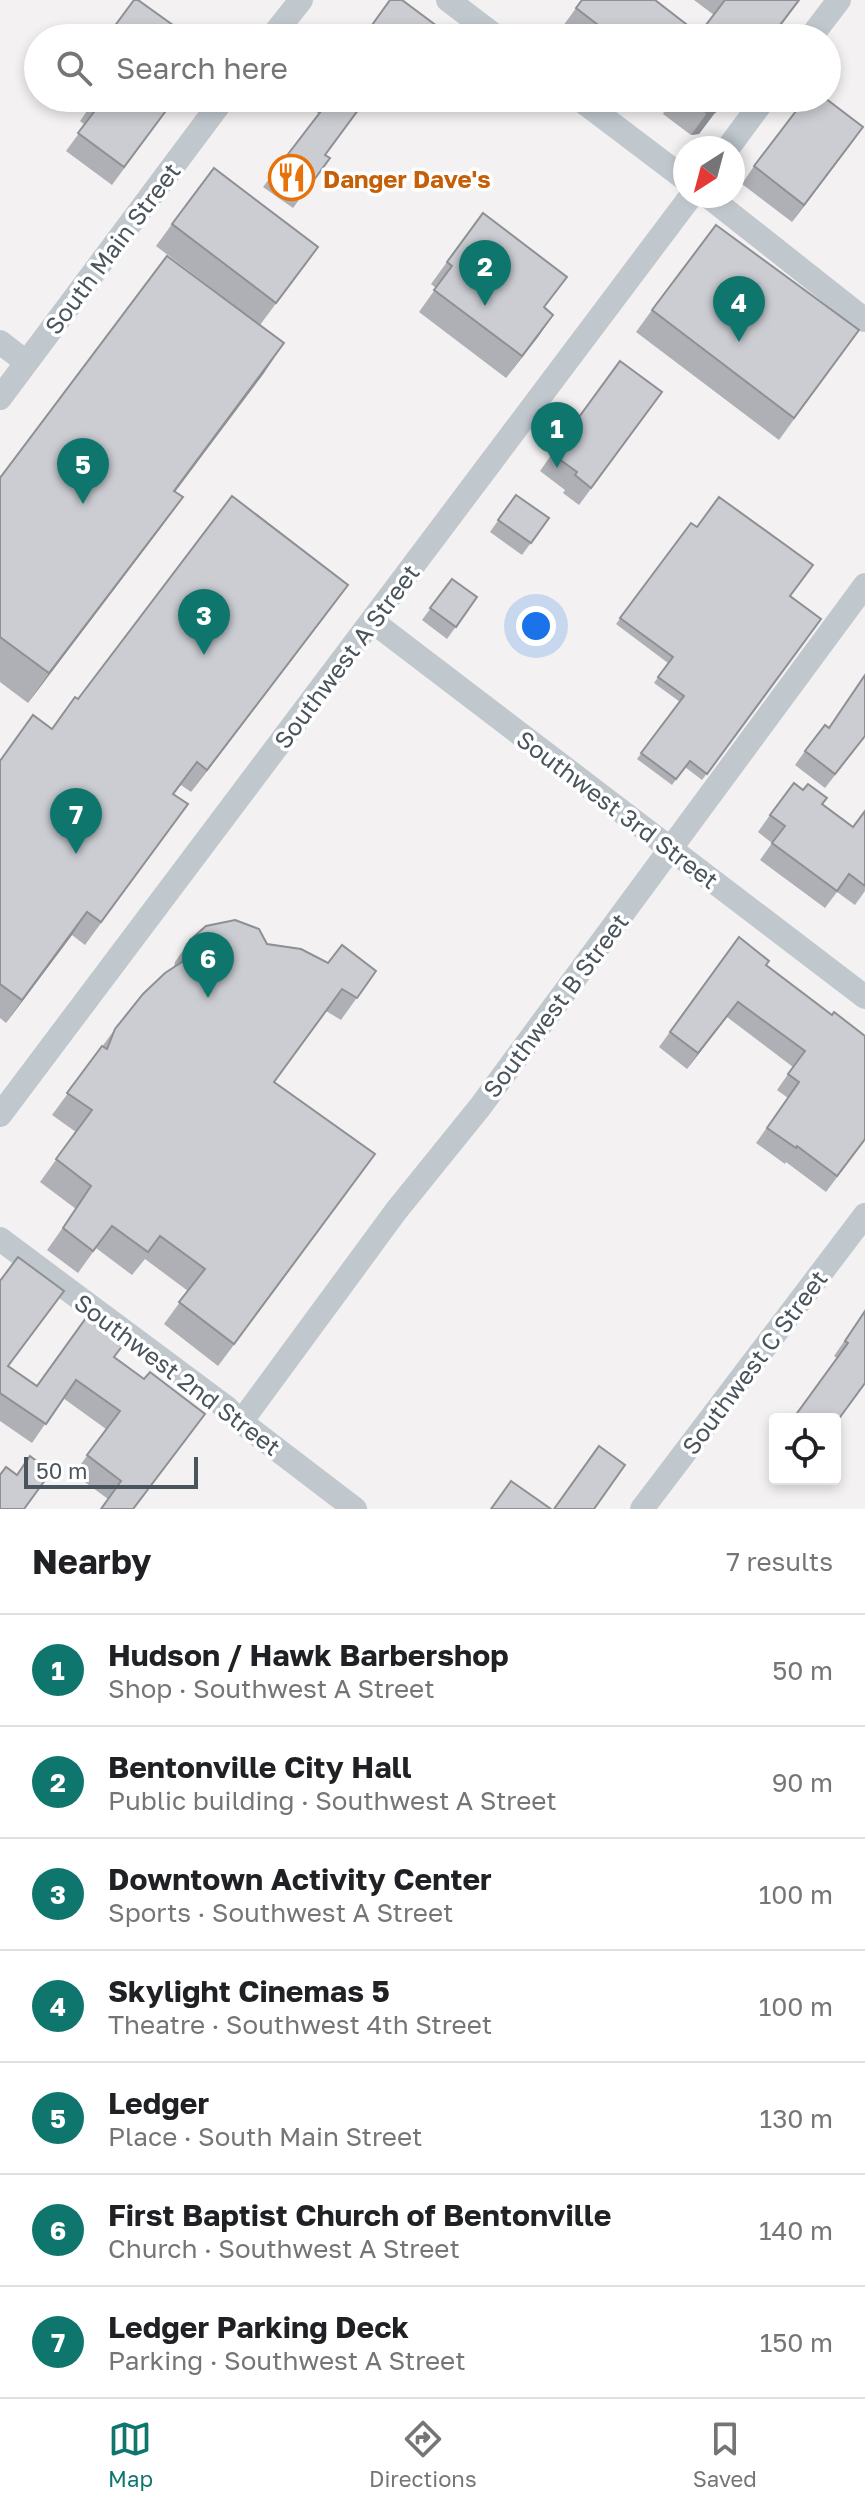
<!DOCTYPE html>
<html lang="en">
<head>
<meta charset="utf-8">
<style>
	body { margin:0; font-family:"Golos Text",sans-serif; background:#f2f2f2; color:#202124 }
	.controls { position:absolute; right:24px; bottom:24px; display:grid; overflow:hidden; border-radius:8px; box-shadow:0 4px 12px #0003 }
	.controls button { width:72px; height:72px; display:grid; place-items:center; padding:0; border:0; border-bottom:2px solid #e0e0e0; background:#fff; color:#202124; font:40px sans-serif }
	.compass { position:absolute; left:673px; top:136px; width:72px; height:72px; border-radius:50%; background:#fff; box-shadow:0 4px 12px #0003; rotate:216deg }
	.scale { position:absolute; left:24px; bottom:20px; width:174px; box-sizing:border-box; padding-left:8px; border:4px solid #4a545c; border-top:0; font-size:22px; line-height:28px; white-space:nowrap; color:#4a545c; -webkit-text-stroke:6px #fff; paint-order:stroke }
	.you { position:absolute; left:536px; top:626px; width:28px; height:28px; margin:-20px; border:6px solid #fff; border-radius:50%; background:#1a73e8; box-shadow:0 0 0 12px #1a73e833 }
	.badge { display:grid; place-items:center; width:52px; height:52px; border-radius:50%; background:#0f766e; color:#fff; font-size:26px; font-weight:700 }
	.pin { position:absolute; translate:-50% -66px; filter:drop-shadow(0 2px 4px #0008) }
	.pin::after { content:''; position:absolute; top:42px; width:28px; height:24px; background:inherit; clip-path:polygon(0 0,100% 0,50% 100%) }
	.list { margin:0; padding:0; list-style:none }
	h2 { display:flex; justify-content:space-between; align-items:center; height:104px; margin:0; padding:0 32px; font-size:34px }
	h2 small { font-size:26px; font-weight:400; color:#757577 }
	.list li { display:grid; grid-template-columns:52px 1fr auto; gap:24px; align-items:center; box-sizing:border-box; height:112px; padding:0 32px; border-top:2px solid #e0e0e0 }
	.list b { display:block; font-size:30px; white-space:nowrap }
	.list p { margin:0; font-size:26px; white-space:nowrap; color:#757577 }
	.list em { font-size:26px; font-style:normal; color:#757577 }
	.icon { flex:none; width:44px; height:44px; fill:none; stroke:currentColor; stroke-width:2; stroke-linecap:round; stroke-linejoin:round }
	.map { position:relative; flex:none; width:865px; height:1509px; overflow:hidden }
	.search { position:absolute; background:#fff; box-shadow:0 4px 12px #0003; left:24px; right:24px; top:24px; height:88px; display:flex; align-items:center; gap:20px; box-sizing:border-box; padding:0 28px; border-radius:44px; color:#757577; font-size:30px }
	.sheet { height:888px; background:#fff }
	nav { display:flex; justify-content:space-around; align-items:center; box-sizing:border-box; height:112px; border-top:2px solid #e0e0e0; background:#fff; font-size:22px; color:#757577 }
	nav a { display:grid; justify-items:center; gap:4px }
	nav .on { color:#0f766e }
	.map>svg:first-child { display:block }
	.lines { fill:none; stroke-linecap:round; stroke-linejoin:round }
	.minor { stroke:#c0c8ce; stroke-width:24 }
	.wall { fill:#afb0b5 }
	.shaded-wall { fill:#8e9093 }
	.building { fill:#cbcdd2; stroke:#8e9093; stroke-width:2 }
	.labels { text-anchor:middle; dominant-baseline:central; stroke-width:7; stroke-linejoin:round; paint-order:stroke }
	.food-label { font-size:24px; font-weight:bold; fill:#c56008; stroke:#fff; text-anchor:start }
	.street-label { font-size:24px; fill:#4a545c; stroke:#fff }
</style>
</head>
<body>
<div class="map">
<svg width="865" height="1509" viewBox="0 0 865 1509">
	<rect width="100%" height="100%" fill="#f3f1f1"/>
	<g class="lines">
		<g class="minor">
			<polyline points="448,0 498,38"/>
			<polyline points="271,38 301,0"/>
			<polyline points="810,38 839,0"/>
			<polyline points="578,98 685,179"/>
			<polyline points="728,148 765,98"/>
			<polyline points="708,196 865,320"/>
			<polyline points="0,342 26,362"/>
			<polyline points="0,398 224,98"/>
			<polyline points="372,621 865,997"/>
			<polyline points="0,1115 691,196"/>
			<polyline points="0,1239 227,1408 241,1422 355,1509"/>
			<polyline points="241,1422 396,1211 480,1107 865,585"/>
			<polyline points="642,1509 865,1215"/>
		</g>
	</g>
	<g class="wall">
		<polygon points="134,0 191,38 107,38"/>
		<polygon points="582,0 699,34 714,15 694,0 800,0 772,38 570,38 560,30"/>
		<polygon points="372,25 453,38 362,38"/>
		<polygon points="303,98 367,98 325,155 330,158 293,208 263,187 319,114 301,100"/>
		<polygon points="648,98 726,98 699,134 691,135 663,114 664,112"/>
		<polygon points="92,104 156,125 112,185 66,151 85,125 80,121"/>
		<polygon points="851,144 792,222 742,184 754,166"/>
		<polygon points="172,224 318,247 260,325 156,246"/>
		<polygon points="447,262 545,308 553,315 506,378 419,312 436,288 431,284"/>
		<polygon points="652,310 859,330 779,440 636,332"/>
		<polygon points="264,373 175,491 162,526 28,703 0,682 0,478"/>
		<polygon points="649,410 579,505 563,493 565,490 540,471 552,454"/>
		<polygon points="516,495 549,518 522,555 490,532"/>
		<polygon points="691,523 821,619 702,780 685,767 672,785 637,759 680,702 654,683 668,663 616,624"/>
		<polygon points="452,579 477,597 447,639 422,620"/>
		<polygon points="332,607 191,792 181,785 174,794 172,826 85,945 72,935 6,1023 0,1018 0,761 52,729 78,699"/>
		<polygon points="829,728 865,737 825,788 795,765 805,751"/>
		<polygon points="822,804 853,827 865,811 865,891 855,905 837,892 825,908 760,860 772,843 758,832 770,815"/>
		<polygon points="739,937 766,965 832,1015 865,1036 865,1140 826,1192 786,1162 785,1164 756,1143 788,1098 777,1090 793,1067 727,1017 687,1069 659,1047"/>
		<polygon points="190,940 267,944 328,963 376,971 341,1020 326,1011 274,1082 375,1154 218,1366 164,1324 188,1291 145,1259 132,1275 96,1248 78,1273 47,1250 76,1209 40,1182 76,1132 52,1115 115,1029 174,967 175,962"/>
		<polygon points="0,1281 50,1310 8,1366 37,1386 114,1357 192,1432 134,1509 101,1509 108,1499 74,1474 106,1429 63,1398 32,1443 0,1421"/>
		<polygon points="865,1311 835,1419 793,1419 837,1358 834,1356"/>
	</g>
	<g class="shaded-wall">
		<polygon points="725,98 726,98 699,134 691,135 707,113"/>
		<polygon points="863,127 851,144 792,222 804,205"/>
		<polygon points="553,315 538,337 506,378 522,356"/>
		<polygon points="284,343 264,373 154,520 174,491"/>
		<polygon points="183,497 162,526 28,703 49,673"/>
		<polygon points="348,585 332,607 191,792 207,770"/>
		<polygon points="87,912 72,935 6,1023 22,1000"/>
		<polygon points="738,1002 727,1017 687,1069 698,1053"/>
		<polygon points="375,1154 359,1176 218,1366 234,1344"/>
	</g>
	<g class="building">
		<polygon points="134,0 138,0 191,38 121,38 111,31"/>
		<polygon points="390,0 402,0 453,38 389,38 372,25"/>
		<polygon points="582,0 655,0 699,34 725,0 799,0 770,38 615,38 576,8"/>
		<polygon points="96,98 156,98 168,108 124,167 78,133 97,108 92,104"/>
		<polygon points="322,98 367,98 325,155 330,158 302,196 272,175 328,102"/>
		<polygon points="687,98 725,98 715,112 707,113"/>
		<polygon points="806,98 825,98 863,127 804,205 754,166"/>
		<polygon points="214,168 318,247 276,303 172,224"/>
		<polygon points="483,213 567,277 544,307 553,315 522,356 434,290 452,266 447,262"/>
		<polygon points="716,225 859,330 794,418 652,310"/>
		<polygon points="167,256 284,343 174,491 183,497 49,673 0,637 0,478"/>
		<polygon points="620,361 662,392 591,488 575,475 577,472 552,454"/>
		<polygon points="516,495 549,518 531,543 498,520"/>
		<polygon points="232,496 348,585 207,770 197,762 173,794 188,804 101,922 87,912 22,1000 0,984 0,761 33,715 52,729 75,697 78,699"/>
		<polygon points="719,497 813,565 790,596 821,619 707,774 690,761 676,779 641,753 684,696 658,677 673,657 620,618 691,523 697,527"/>
		<polygon points="452,579 477,597 456,627 430,608"/>
		<polygon points="865,675 865,736 835,774 805,751 825,725 829,728"/>
		<polygon points="794,783 803,790 808,784 827,798 822,804 853,827 865,811 865,886 849,874 837,891 772,843 785,826 770,815"/>
		<polygon points="235,920 259,929 267,944 301,949 328,963 342,945 376,971 357,998 342,989 274,1082 375,1154 234,1344 179,1302 205,1269 160,1236 148,1252 112,1226 93,1251 63,1228 91,1186 56,1159 92,1110 67,1093 102,1046 107,1049 115,1029 143,994 165,973 188,958 190,940 206,926"/>
		<polygon points="739,937 769,961 766,965 832,1015 834,1012 865,1036 865,1139 837,1176 797,1146 796,1148 767,1128 799,1082 788,1074 805,1051 738,1002 698,1053 670,1032"/>
		<polygon points="18,1257 64,1291 8,1366 37,1386 86,1318 123,1345 114,1357 144,1379 150,1372 205,1414 133,1509 101,1509 121,1481 87,1455 120,1411 76,1380 46,1424 0,1393 0,1281"/>
		<polygon points="865,1311 865,1383 835,1424 835,1419 800,1419 795,1416 848,1343 845,1341"/>
		<polygon points="599,1446 625,1465 594,1509 554,1509"/>
		<polygon points="30,1456 51,1472 24,1509 0,1509 0,1475 6,1467 17,1475"/>
		<polygon points="511,1481 551,1509 491,1509"/>
	</g>
	<defs>
		<symbol id="restaurant-ring" viewBox="-11 -11 22 22"><circle r="9.5" fill="#fff" stroke="#e8710a" stroke-width="1.5"/><path d="M-5-6h1v4h1v-4h1v4h1v-4h1v5L-1.5 .5V6h-2V.5L-5-1ZM5-6V6H3V1.5H1.5Q1.5-4 5-6Z" fill="#e8710a"/></symbol>
	</defs>
	<g fill-rule="evenodd">
		<use href="#restaurant-ring" x="266" y="152" width="51" height="51"/>
	</g>
	<g class="labels">
		<g class="food-label">
			<text x="323" y="178">Danger Dave's</text>
		</g>
		<g class="street-label">
			<text transform="translate(112 248) rotate(-53)">South Main Street</text>
			<text transform="translate(346 656) rotate(-53)">Southwest A Street</text>
			<text transform="translate(618 809) rotate(37)">Southwest 3rd Street</text>
			<text transform="translate(555 1005) rotate(-53)">Southwest B Street</text>
			<text transform="translate(754 1362) rotate(-53)">Southwest C Street</text>
			<text transform="translate(178 1374) rotate(37)">Southwest 2nd Street</text>
		</g>
	</g>
</svg>
<div class="controls">
<button><svg class="icon" aria-label="locate" viewBox="0 0 24 24"><circle cx="12" cy="12" r="6"/><path d="M12 2v4M12 18v4M2 12h4M18 12h4"/></svg></button>
</div>
<svg class="compass" viewBox="-18 -18 36 36"><path d="M0-13l5 13h-10z" fill="#e53935"/><path d="M0 13l5-13h-10z" fill="#757577"/></svg>
<div class="scale">50 m</div>
<div class="you"></div>
<div class="pin badge" style="left:557px;top:468px">1</div>
<div class="pin badge" style="left:485px;top:306px">2</div>
<div class="pin badge" style="left:204px;top:655px">3</div>
<div class="pin badge" style="left:739px;top:342px">4</div>
<div class="pin badge" style="left:83px;top:504px">5</div>
<div class="pin badge" style="left:208px;top:998px">6</div>
<div class="pin badge" style="left:76px;top:854px">7</div>
<div class="search"><svg class="icon" aria-label="search" viewBox="0 0 24 24"><circle cx="10" cy="10" r="6"/><path d="M15 15l6 6"/></svg>Search here</div>
</div>
<section class="sheet">
<h2>Nearby<small>7 results</small></h2>
<ul class="list">
<li><span class="badge">1</span><div><b>Hudson / Hawk Barbershop</b><p>Shop · Southwest A Street</p></div><em>50 m</em></li>
<li><span class="badge">2</span><div><b>Bentonville City Hall</b><p>Public building · Southwest A Street</p></div><em>90 m</em></li>
<li><span class="badge">3</span><div><b>Downtown Activity Center</b><p>Sports · Southwest A Street</p></div><em>100 m</em></li>
<li><span class="badge">4</span><div><b>Skylight Cinemas 5</b><p>Theatre · Southwest 4th Street</p></div><em>100 m</em></li>
<li><span class="badge">5</span><div><b>Ledger</b><p>Place · South Main Street</p></div><em>130 m</em></li>
<li><span class="badge">6</span><div><b>First Baptist Church of Bentonville</b><p>Church · Southwest A Street</p></div><em>140 m</em></li>
<li><span class="badge">7</span><div><b>Ledger Parking Deck</b><p>Parking · Southwest A Street</p></div><em>150 m</em></li>
</ul>
</section>
<nav>
<a class="on"><svg class="icon" aria-label="map" viewBox="0 0 24 24"><path d="M3 6l6-2 6 2 6-2v14l-6 2-6-2-6 2zM9 4v14M15 6v14"/></svg>Map</a>
<a><svg class="icon" aria-label="directions" viewBox="0 0 24 24"><path d="M12 3l9 9-9 9-9-9zM9 14v-3h6M13 9l2 2-2 2"/></svg>Directions</a>
<a><svg class="icon" aria-label="saved" viewBox="0 0 24 24"><path d="M7 4h10v16l-5-4-5 4z"/></svg>Saved</a>
</nav>
</body>
</html>
